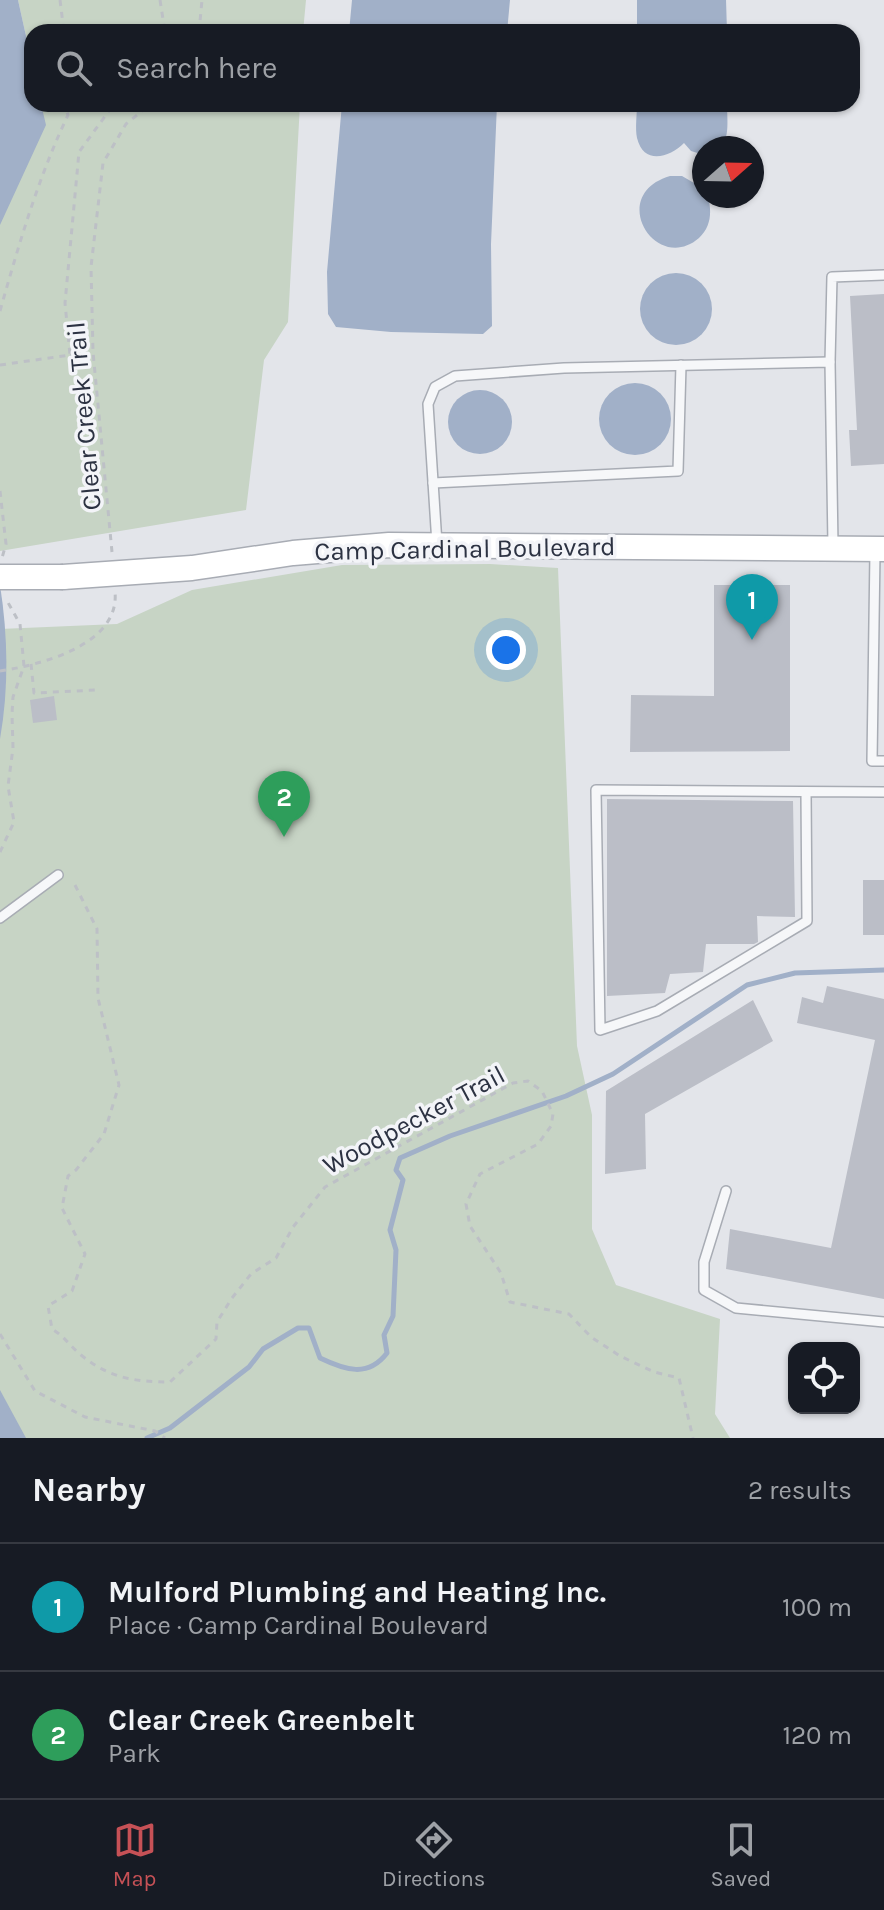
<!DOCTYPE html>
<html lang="en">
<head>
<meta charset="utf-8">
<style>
	body { margin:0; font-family:Karla,sans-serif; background:#242831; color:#f1f3f6 }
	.controls { position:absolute; right:24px; bottom:24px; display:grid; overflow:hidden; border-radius:16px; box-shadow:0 2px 6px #0004 }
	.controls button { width:72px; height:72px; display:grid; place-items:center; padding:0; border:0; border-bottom:2px solid #363941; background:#171b24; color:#f1f3f6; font:40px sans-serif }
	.compass { position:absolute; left:692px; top:136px; width:72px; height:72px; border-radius:50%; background:#171b24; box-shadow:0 2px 6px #0004; rotate:70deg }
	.you { position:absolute; left:506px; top:650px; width:28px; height:28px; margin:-20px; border:6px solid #fff; border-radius:50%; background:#1a73e8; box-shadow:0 0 0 12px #1a73e833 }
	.badge { display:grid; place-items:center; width:52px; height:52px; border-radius:50%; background:#c65156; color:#fff; font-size:26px; font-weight:700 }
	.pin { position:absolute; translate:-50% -66px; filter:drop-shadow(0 2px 4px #0008) }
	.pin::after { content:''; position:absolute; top:42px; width:28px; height:24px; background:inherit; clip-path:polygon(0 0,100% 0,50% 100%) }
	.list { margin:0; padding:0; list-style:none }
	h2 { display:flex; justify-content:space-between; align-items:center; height:104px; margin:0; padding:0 32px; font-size:34px }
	h2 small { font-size:26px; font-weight:400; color:#9ea1a6 }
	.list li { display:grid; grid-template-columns:52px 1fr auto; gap:24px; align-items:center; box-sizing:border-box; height:128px; padding:0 32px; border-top:2px solid #363941 }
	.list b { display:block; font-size:30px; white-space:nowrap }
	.list p { margin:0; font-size:26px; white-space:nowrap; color:#9ea1a6 }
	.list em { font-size:26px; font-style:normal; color:#9ea1a6 }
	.icon { flex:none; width:44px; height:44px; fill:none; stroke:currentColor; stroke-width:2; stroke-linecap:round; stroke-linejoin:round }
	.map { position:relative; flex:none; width:884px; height:1438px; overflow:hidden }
	.search { position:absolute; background:#171b24; box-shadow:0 2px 6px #0004; left:24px; right:24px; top:24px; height:88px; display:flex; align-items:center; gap:20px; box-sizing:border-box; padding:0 28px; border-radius:24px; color:#9ea1a6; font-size:30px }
	.sheet { height:360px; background:#171b24 }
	nav { display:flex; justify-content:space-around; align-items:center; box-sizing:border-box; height:112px; border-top:2px solid #363941; background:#171b24; font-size:22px; color:#9ea1a6 }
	nav a { display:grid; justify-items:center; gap:4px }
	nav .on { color:#c65156 }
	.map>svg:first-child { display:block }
	.green { fill:#c7d4c5 }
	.water { fill:#a1b0c8 }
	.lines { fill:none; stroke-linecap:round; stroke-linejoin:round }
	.stream { stroke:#a1b0c8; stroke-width:5 }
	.building { fill:#bbbec7 }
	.lane-casing { stroke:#a8acb4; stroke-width:12 }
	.secondary-casing { stroke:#a8acb4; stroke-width:27 }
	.path { stroke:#bdc0c6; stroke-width:3; stroke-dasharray:6 6; stroke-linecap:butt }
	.lane { stroke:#f6f7f9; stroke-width:9 }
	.secondary { stroke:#fff; stroke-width:24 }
	.secondary-bridge-casing { stroke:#a8acb4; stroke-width:27; stroke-linecap:butt }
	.secondary-bridge { stroke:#fff; stroke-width:24 }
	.labels { text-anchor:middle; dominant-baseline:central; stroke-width:7; stroke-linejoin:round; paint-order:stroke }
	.street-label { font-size:26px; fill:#2c3242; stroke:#f3f4f8 }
</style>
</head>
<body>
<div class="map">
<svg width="884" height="1438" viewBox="0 0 884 1438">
	<rect width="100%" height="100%" fill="#e3e5ea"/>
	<g class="green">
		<polygon points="18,0 306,0 303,32 32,32 32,63"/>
		<polygon points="36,104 300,104 288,322 264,360 246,510 0,551 0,223"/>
		<polygon points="490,564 558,568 577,1046 592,1115 592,1229 616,1285 720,1319 715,1414 730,1438 0,1438 0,629 117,624 192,590 342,565"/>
	</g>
	<g class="water">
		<polygon points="0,0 18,0 32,63 32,104 41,104 46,125 0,225"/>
		<polygon points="352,0 510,0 507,32 349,32"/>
		<polygon points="637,0 726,0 727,32 637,32"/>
		<polygon points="342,104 497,104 491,244 492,326 483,334 391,332 336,327 328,314 327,272"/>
		<path d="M637 104H727C727 119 730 136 721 148H704V155L691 151 684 143C670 157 644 166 637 138 635 128 637 114 637 104Z"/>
		<path d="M670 176H682L701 187 704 196 708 197C712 212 711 227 699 238 656 275 606 195 670 176Z"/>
		<circle cx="676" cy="309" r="36"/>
		<circle cx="635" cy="419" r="36"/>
		<circle cx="480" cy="422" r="32"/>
		<path d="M0 585C8 636 9 688 0 739Z"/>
		<polygon points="0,1390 26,1438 0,1438"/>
	</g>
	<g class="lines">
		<path class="stream" d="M147 1438 170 1428 249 1367 263 1349 298 1328H309L320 1358C345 1370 368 1378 387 1353L384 1335 393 1316 396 1250 390 1230 403 1180 396 1170 400 1158 450 1136 566 1096 613 1074 747 985 795 973 884 970"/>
	</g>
	<g class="building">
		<polygon points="884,294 884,464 851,466 849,430 857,430 850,296"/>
		<polygon points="714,585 790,585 790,751 630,752 631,695 714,696"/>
		<polygon points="54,696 57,720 33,723 30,700"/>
		<polygon points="607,799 793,801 795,917 757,916 758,942 754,944 706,944 703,972 670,974 665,993 607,996"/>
		<rect x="863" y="880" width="21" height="55"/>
		<polygon points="827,986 884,999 884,1299 726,1269 730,1229 831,1248 875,1040 797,1023 802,997 823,1003"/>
		<polygon points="753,1000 773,1041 645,1114 646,1169 605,1174 606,1091"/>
	</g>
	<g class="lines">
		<defs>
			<g id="lane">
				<polyline points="830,362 832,277 884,275"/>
				<polyline points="433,483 678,471 681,365"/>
				<polyline points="437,544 428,404 435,387 455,376 564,368 830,362 833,545"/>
				<polyline points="875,552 872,761 884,761"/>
				<polyline points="806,792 807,921 657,1011 600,1030 596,790 884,792"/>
				<polyline points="0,918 58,875"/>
				<polyline points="726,1191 704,1262 704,1290 736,1308 884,1322"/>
			</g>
			<polyline id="secondary" points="63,577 192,568 293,553 389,545 884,549"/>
		</defs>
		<use href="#lane" class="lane-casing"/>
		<use href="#secondary" class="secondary-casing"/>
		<g class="path">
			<polyline points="60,0 64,32"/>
			<polyline points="160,0 165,32"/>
			<polyline points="199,32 202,0"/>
			<path d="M0 311C19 244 38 178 68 115L64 104"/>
			<polyline points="70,355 93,352"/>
			<polyline points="0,365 70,355 65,303 79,152 114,104"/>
			<polyline points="0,491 6,544 2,558"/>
			<polyline points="112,552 93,352 91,267 103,163 126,124 151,104"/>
			<polyline points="31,664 34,693 96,690"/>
			<path d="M0 671C40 665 120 645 115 592"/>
			<polyline points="0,852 14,822 8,786 13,748 12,714 13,697 24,666 20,624 6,599"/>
			<path d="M75 885 97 929 98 998 119 1085 104 1134 76 1170 68 1176 62 1208 85 1254 72 1291 48 1306 52 1329C64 1336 70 1346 81 1355 109 1378 135 1382 170 1382L216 1339 217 1322 232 1298 251 1274 276 1258 293 1227 325 1187 513 1083 528 1081 542 1091 553 1114 551 1126 538 1144 480 1174 466 1204 470 1226 501 1273 510 1302 569 1314 591 1337 620 1356 654 1372 679 1378 693 1438"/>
			<polyline points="0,1334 35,1391 85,1417 155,1431 165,1438"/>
		</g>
		<use href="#lane" class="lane"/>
		<use href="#secondary" class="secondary"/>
		<defs>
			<polyline id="secondary-bridge" points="0,577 63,577"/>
		</defs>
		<use href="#secondary-bridge" class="secondary-bridge-casing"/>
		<use href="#secondary-bridge" class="secondary-bridge"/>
	</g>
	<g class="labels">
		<g class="street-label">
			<text transform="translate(84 416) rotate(-95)">Clear Creek Trail</text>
			<text transform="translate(465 549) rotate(-1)">Camp Cardinal Boulevard</text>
			<text transform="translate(414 1120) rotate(-28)">Woodpecker Trail</text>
		</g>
	</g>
</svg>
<div class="controls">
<button><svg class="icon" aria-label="locate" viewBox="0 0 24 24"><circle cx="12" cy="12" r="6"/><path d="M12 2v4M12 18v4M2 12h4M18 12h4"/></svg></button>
</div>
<svg class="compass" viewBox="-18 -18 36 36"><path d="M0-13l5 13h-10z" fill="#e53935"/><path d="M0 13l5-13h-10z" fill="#9ea1a6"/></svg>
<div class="you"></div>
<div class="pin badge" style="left:752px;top:640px;background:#0f9aa8">1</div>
<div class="pin badge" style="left:284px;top:837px;background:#2e9e5b">2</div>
<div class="search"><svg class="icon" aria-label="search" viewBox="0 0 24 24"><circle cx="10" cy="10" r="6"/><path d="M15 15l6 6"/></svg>Search here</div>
</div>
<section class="sheet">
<h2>Nearby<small>2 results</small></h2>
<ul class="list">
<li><span class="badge" style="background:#0f9aa8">1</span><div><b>Mulford Plumbing and Heating Inc.</b><p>Place · Camp Cardinal Boulevard</p></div><em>100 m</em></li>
<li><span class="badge" style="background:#2e9e5b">2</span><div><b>Clear Creek Greenbelt</b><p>Park</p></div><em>120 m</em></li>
</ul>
</section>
<nav>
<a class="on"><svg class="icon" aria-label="map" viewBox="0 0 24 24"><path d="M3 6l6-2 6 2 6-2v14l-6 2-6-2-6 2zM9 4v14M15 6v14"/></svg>Map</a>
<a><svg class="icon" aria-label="directions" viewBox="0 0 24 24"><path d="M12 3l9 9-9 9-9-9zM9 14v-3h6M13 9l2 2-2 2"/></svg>Directions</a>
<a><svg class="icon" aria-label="saved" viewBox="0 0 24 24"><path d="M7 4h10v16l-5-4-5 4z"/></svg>Saved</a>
</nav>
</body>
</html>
